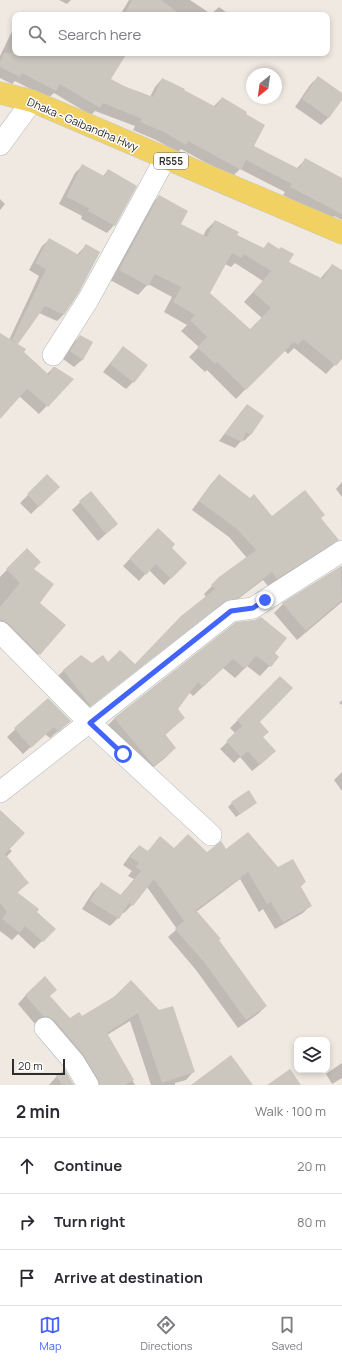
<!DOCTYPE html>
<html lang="en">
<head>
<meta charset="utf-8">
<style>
	body { margin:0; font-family:Manrope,sans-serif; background:#f7f7f7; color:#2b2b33 }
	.controls { position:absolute; right:12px; bottom:12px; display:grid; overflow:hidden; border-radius:8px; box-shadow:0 2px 6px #0003 }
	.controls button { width:36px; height:36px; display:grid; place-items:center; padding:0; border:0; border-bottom:1px solid #e1e1e2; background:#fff; color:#2b2b33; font:20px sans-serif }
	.compass { position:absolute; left:246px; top:68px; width:36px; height:36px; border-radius:50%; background:#fff; box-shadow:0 2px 6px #0003; rotate:209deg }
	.scale { position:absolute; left:12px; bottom:10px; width:53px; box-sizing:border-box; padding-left:4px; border:2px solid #2e2e2e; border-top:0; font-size:11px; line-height:14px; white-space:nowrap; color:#2e2e2e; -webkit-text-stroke:3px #fff; paint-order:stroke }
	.stop { position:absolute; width:12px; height:12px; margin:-9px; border:3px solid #4264fb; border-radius:50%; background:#fff }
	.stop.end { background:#4264fb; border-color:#fff; box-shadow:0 1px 4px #0008 }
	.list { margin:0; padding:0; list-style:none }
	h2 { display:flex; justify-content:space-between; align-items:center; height:52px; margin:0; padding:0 16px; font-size:17px }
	h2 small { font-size:13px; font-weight:400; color:#7c7c81 }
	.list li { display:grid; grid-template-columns:26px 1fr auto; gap:12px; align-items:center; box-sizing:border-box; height:56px; padding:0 16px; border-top:1px solid #e1e1e2 }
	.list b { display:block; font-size:15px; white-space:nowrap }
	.list em { font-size:13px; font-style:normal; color:#7c7c81 }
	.icon { flex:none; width:22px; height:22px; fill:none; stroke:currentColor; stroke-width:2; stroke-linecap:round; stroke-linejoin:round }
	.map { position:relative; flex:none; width:342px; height:1085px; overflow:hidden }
	.search { position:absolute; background:#fff; box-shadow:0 2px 6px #0003; left:12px; right:12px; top:12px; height:44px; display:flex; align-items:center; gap:10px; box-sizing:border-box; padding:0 14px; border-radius:8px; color:#7c7c81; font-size:15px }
	.sheet { height:220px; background:#fff }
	nav { display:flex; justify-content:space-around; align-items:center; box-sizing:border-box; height:56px; border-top:1px solid #e1e1e2; background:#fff; font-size:11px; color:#7c7c81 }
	nav a { display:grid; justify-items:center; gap:2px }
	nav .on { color:#4264fb }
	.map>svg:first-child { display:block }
	.shadow { fill:#0003; fill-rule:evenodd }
	.building { fill:#cbc7bf; fill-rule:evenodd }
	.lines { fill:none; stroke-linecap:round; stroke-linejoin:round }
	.street-casing { stroke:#b4b7c1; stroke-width:22 }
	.primary-casing { stroke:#c9c9c9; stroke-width:23 }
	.street { stroke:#fff; stroke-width:21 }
	.primary { stroke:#f2d163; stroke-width:22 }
	.route { stroke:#4264fb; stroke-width:5 }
	.labels { text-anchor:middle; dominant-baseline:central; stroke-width:3; stroke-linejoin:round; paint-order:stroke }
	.shield { fill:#fff; stroke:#6d6d6d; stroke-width:1 }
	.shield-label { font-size:10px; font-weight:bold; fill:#2e2e2e }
	.street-label { font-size:11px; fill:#2e2e2e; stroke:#fff }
</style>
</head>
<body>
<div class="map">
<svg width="342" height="1085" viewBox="0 0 342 1085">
	<rect width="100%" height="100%" fill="#efe9e1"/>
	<g class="shadow">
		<polygon points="59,0 71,0 67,4"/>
		<polygon points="129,0 190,0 211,14 219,7 230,15 120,15"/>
		<polygon points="15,25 15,53 118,53 110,79 123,87 150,97 155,87 162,79 213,107 222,98 245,115 253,146 296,169 305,160 342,179 342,220 334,216 331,220 283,195 285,192 240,169 232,177 181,149 178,152 156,140 133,130 135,126 95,111 91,115 54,93 48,98 15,81 12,84 0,78 0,56"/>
		<polygon points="318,77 342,94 342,98 328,118 321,125 295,107 310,85"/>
		<polygon points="82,166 103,176 108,170 114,225 107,233 81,219 82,216 59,204 75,173"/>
		<path d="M159 196 180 225 203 236 206 230 215 221 236 235 263 249 268 243 288 263 320 279 332 265 342 271V357L326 374 294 348 288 354 284 350 236 399 207 370 205 372 189 357 199 347 181 331 187 325 164 312 172 297 148 284 138 295 110 280 150 206ZM235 263 263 281 244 302 262 318 250 331 209 294 225 264 231 267Z"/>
		<polygon points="0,199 5,204 0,210"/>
		<polygon points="49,240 77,255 86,245 64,314 57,321 39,313 16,344 22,352 47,374 53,368 73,379 39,414 19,396 0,418 0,337 9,340 39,276 29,270 42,246"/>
		<polygon points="80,336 91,342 82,360 74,367 63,359 73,343"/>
		<polygon points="123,347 133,382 126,389 103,372"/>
		<polygon points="247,405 263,416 250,435 244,441 242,440 235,448 219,441 241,412"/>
		<polygon points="47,476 58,487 31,514 20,503"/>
		<polygon points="219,476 272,517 320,518 337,540 329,548 268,586 263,580 229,606 214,610 82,713 55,679 63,671 81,656 92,665 108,663 135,665 206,597 204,594 220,578 247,558 229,537 192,510 211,484"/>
		<polygon points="342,482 342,497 336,489"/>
		<polygon points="91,492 117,524 98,541 72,510"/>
		<polygon points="158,530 171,548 186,563 164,585 149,570 139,581 123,566"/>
		<polygon points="27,549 38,603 64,625 31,663 0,631 0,577"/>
		<polygon points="342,566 342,602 297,640 274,613 283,604"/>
		<polygon points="236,623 278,657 260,676 247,666 235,678 223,668 193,696 189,692 177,709 184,718 165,735 175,748 165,758 144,775 105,728 115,718"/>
		<polygon points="280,678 259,722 268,758 252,771 240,757 234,763 220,749 236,734 230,728"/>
		<polygon points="48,699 70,721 50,738 45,734 23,754 7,737"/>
		<polygon points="342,700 342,705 339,703"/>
		<polygon points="342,772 342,791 334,780"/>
		<polygon points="232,803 252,806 236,817 228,807"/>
		<polygon points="0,812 9,849 12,851 6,857 27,883 17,893 54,929 34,949 18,934 12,940 0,931"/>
		<polygon points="160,838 174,849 206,853 226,851 277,868 305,882 300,887 311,905 303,913 275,929 263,909 259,912 240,879 196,912 218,940 266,1006 258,1014 238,1028 196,970 168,937 177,929 147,887 132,905 124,913 122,912 118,918 110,926 82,909 93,892 101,884 120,896 134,879 128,876 132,871 123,865 131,854 139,846 147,852"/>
		<polygon points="131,982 194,1071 186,1080 175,1083 175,1085 151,1085 130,1021 107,1035 135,1085 89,1085 41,1025 35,1024 18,1004 26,995 49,996 69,1020 81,1017 114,997"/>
		<polygon points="342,1063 342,1078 332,1084 326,1074"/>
		<polygon points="65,1071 73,1085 49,1085 57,1076"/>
	</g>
	<g class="building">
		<polygon points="132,0 161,0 181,15 124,15"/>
		<polygon points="4,53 127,53 111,79 124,86 153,97 162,78 185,89 184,90 216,107 222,97 247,112 246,114 265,125 254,146 299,169 305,158 342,178 342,214 290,187 292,184 246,160 241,170 188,141 186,145 164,132 140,122 142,119 103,103 100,108 60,84 56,91 22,73 20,77 0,67 0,62"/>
		<polygon points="318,76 342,93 342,100 329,118 302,99"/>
		<polygon points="82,164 104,176 108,169 137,186 115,226 88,211 89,208 66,197"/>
		<path d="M159 195 188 211 181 224 207 237 215 220 239 232 237 235 264 248 268 242 279 249 281 247 294 254 289 262 323 279 332 264 342 270V359L336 366 303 339 298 345 294 342 246 390 217 362 215 364 197 347 207 337 190 320 195 315 173 302 181 287 155 274 148 286 119 270ZM232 253 241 258 244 254 271 271 253 292 271 308 250 329 210 293Z"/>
		<polygon points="49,238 79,255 86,244 100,252 78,294 64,315 45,306 18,344 12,340 46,269 35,263"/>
		<polygon points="0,333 26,349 24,352 49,375 53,367 55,367 74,379 48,407 27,389 0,419"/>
		<polygon points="80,335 93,342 83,360 70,351"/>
		<polygon points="123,346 148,365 134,383 110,364"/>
		<polygon points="247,404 264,416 251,435 246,432 242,442 225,434"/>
		<polygon points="47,474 60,487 39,507 27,494"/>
		<polygon points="219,474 250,498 254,494 272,516 305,490 325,515 321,518 339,540 277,579 272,572 238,598 224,602 91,706 63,670 81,655 92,663 103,655 108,662 120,650 135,664 181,616 215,589 211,585 219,577 256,550 237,529 199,501"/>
		<polygon points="91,491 118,524 106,534 79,501"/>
		<polygon points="158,528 175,544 172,548 187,563 171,579 156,564 146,575 129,559"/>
		<polygon points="27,548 41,562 34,569 54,584 40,603 66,625 40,655 9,624 4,621 0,620 0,607 20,583 6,569"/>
		<polygon points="341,566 342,600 306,631 282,603"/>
		<polygon points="261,617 287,638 275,653 279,657 271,667 256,656 245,669 233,659 203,687 198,682 178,709 185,718 165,734 176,748 154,766 114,718 236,622 255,620"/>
		<polygon points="280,676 293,688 260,722 269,732 263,737 276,751 260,765 248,751 241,757 226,741 242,726 237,720"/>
		<polygon points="48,698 71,721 58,732 54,727 31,748 14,728"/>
		<polygon points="249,790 257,803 240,814 231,802"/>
		<polygon points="0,810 25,833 5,854 29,883 17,892 39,909 37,912 56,929 43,942 25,926 20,933 2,919 7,912 0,903"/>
		<polygon points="248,832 278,867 293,859 306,882 300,885 312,906 283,922 271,902 267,904 248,872 196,910 221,939 219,940 267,1006 246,1020 204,962 175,929 184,921 154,879 133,906 129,903 119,919 90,901 101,882 121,895 141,871 136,867 139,863 130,857 139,845 148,851 160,836 174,848 188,834 207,852 221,841 226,849"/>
		<polygon points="45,976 57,990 50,996 70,1018 79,1012 82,1016 114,997 131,980 159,1010 173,1006 195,1072 162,1083 138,1013 107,1033 134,1080 125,1085 100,1085 98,1079 83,1054 54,1020 49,1017 43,1016 25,995"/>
		<polygon points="231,1055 253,1085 191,1085"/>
		<polygon points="290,1069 301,1085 267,1085"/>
		<polygon points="65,1070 74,1085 62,1085 56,1075"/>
	</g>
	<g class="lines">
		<defs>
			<g id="street">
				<polyline points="0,145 32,101"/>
				<polyline points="53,355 88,300 165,159"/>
				<polyline points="0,632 90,723 211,835"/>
				<polyline points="0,792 231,611 253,608 342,551"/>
				<polyline points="45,1028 74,1062 88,1085"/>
			</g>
			<polyline id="primary" points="0,93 32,101 342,233"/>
		</defs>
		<use href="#street" class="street-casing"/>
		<use href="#primary" class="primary-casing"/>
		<use href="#street" class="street"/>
		<use href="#primary" class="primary"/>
	</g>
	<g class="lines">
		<polyline class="route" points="123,754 90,723 231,611 253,608 265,600"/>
	</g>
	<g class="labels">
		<rect class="shield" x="154" y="153" width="34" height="16" rx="3"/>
		<g class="shield-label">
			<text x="171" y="161">R555</text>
		</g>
		<g class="street-label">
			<text transform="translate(83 124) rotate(23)">Dhaka - Gaibandha Hwy</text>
		</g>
	</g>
</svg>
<div class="controls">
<button><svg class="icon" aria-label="layers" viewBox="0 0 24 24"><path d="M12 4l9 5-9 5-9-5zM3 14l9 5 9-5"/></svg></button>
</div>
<svg class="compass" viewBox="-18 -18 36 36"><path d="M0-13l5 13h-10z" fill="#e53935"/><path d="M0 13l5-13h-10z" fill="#7c7c81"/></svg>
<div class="scale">20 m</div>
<div class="stop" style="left:123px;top:754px"></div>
<div class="stop end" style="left:265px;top:600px"></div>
<div class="search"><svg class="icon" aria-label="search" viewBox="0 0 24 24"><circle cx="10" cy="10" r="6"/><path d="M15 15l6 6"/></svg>Search here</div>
</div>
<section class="sheet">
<h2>2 min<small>Walk · 100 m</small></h2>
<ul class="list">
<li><svg class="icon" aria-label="ahead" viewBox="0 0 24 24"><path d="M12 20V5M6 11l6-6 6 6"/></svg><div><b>Continue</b></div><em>20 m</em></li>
<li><svg class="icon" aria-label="right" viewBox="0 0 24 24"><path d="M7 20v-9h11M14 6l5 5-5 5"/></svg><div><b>Turn right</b></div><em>80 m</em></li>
<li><svg class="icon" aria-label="arrive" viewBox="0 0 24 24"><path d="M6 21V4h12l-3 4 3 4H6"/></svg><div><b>Arrive at destination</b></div></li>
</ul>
</section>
<nav>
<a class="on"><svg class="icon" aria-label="map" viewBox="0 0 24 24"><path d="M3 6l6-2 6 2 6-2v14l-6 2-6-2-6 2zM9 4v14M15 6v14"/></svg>Map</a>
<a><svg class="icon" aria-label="directions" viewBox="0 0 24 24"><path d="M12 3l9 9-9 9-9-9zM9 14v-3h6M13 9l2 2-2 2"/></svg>Directions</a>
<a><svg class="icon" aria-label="saved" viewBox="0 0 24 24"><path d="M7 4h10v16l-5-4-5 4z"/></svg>Saved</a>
</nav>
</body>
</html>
